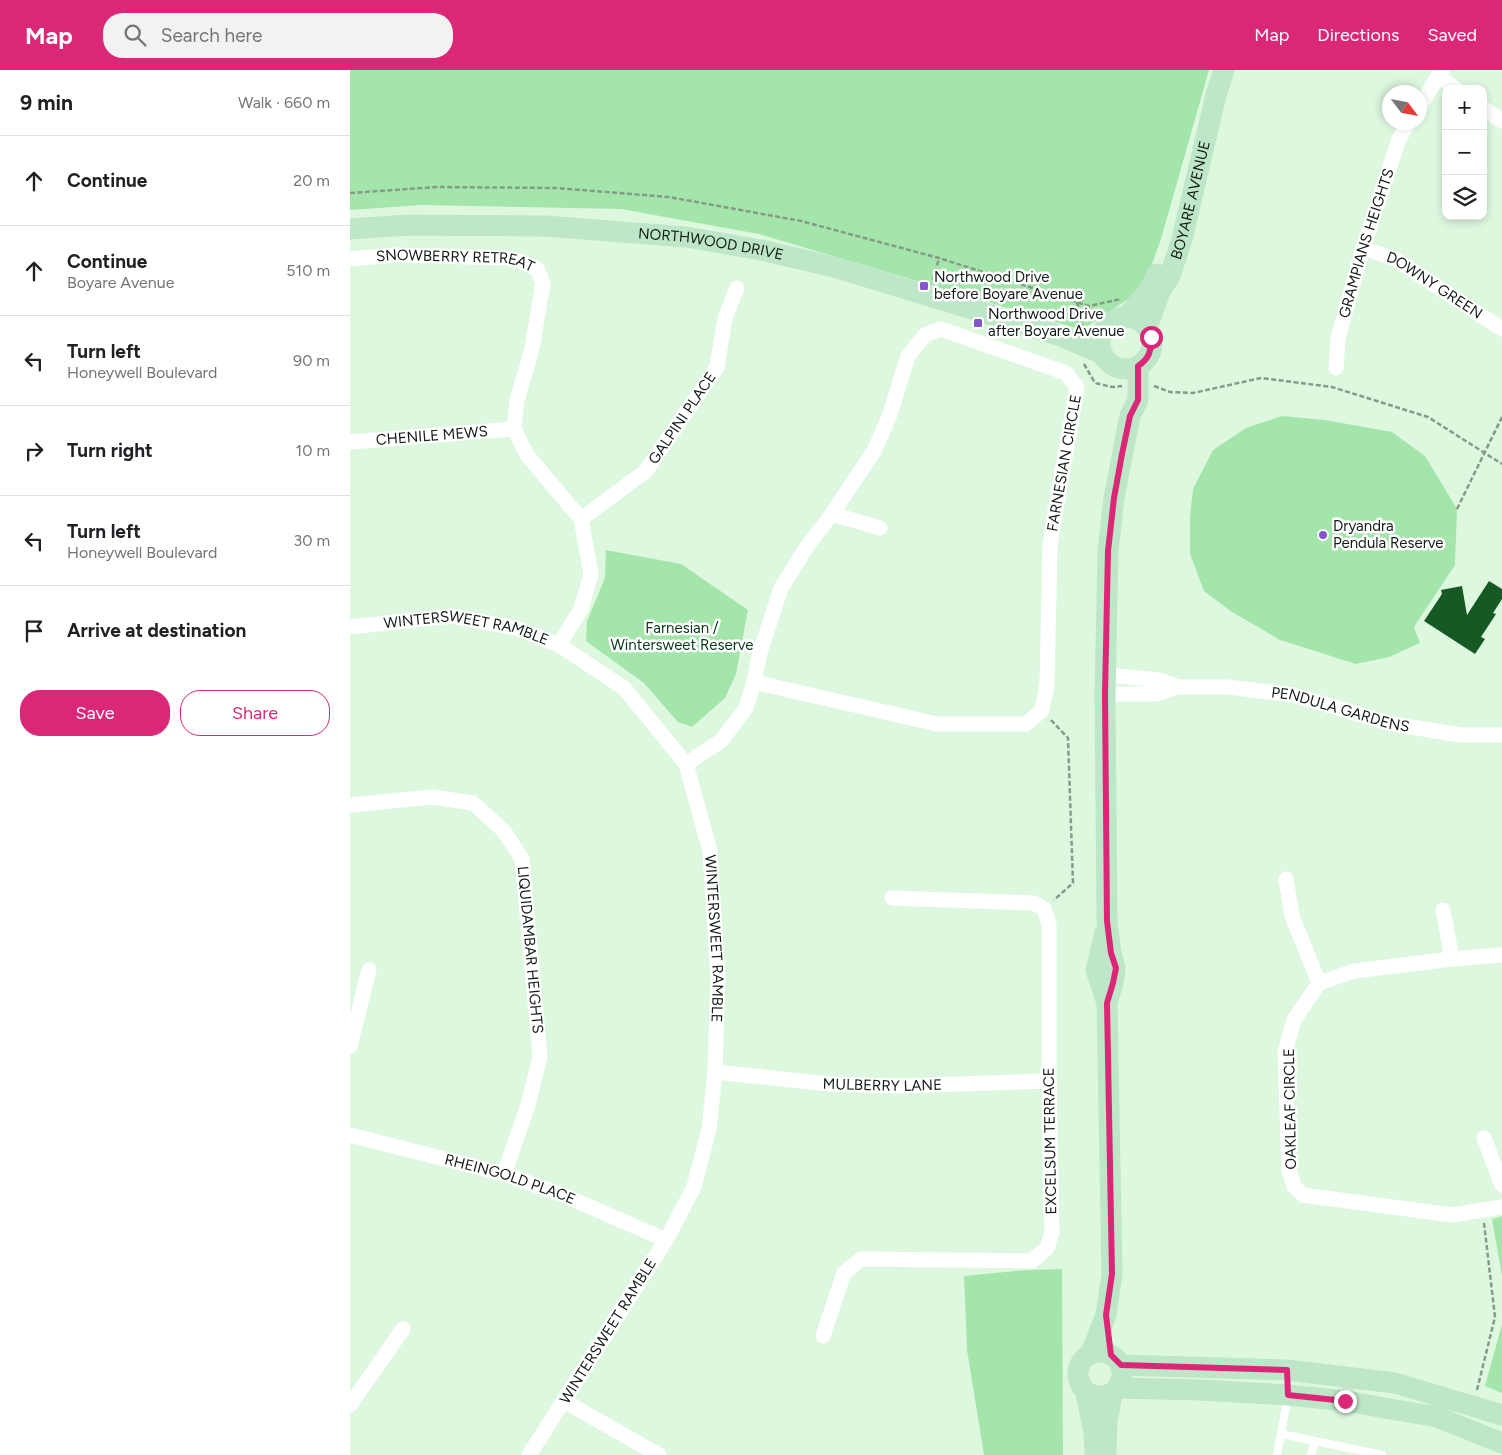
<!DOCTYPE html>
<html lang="en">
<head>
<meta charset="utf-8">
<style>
	body { margin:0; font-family:Figtree,sans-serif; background:#f2f2f2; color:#202124 }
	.controls { position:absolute; right:15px; top:15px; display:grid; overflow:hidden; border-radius:10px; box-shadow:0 2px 8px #0003 }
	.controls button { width:45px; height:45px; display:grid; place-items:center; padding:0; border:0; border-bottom:1px solid #e0e0e0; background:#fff; color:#202124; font:25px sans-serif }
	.compass { position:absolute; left:1032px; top:15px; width:45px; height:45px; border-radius:50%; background:#fff; box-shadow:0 2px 8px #0003; rotate:122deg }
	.stop { position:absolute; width:15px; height:15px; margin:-11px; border:4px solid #db2777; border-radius:50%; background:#fff }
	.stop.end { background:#db2777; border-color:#fff; box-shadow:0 1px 5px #0008 }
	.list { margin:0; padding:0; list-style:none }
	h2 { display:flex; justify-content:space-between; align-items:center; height:65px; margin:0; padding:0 20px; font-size:21px }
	h2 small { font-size:16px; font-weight:400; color:#757577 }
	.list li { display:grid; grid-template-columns:32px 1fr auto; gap:15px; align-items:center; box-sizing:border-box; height:90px; padding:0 20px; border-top:1px solid #e0e0e0 }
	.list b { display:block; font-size:19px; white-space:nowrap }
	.list p { margin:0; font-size:16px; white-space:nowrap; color:#757577 }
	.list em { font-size:16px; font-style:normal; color:#757577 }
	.actions { display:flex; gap:10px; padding:15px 20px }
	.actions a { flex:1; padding:11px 0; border:1px solid #db2777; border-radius:20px; text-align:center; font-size:18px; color:#db2777 }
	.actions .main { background:#db2777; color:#fff }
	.icon { flex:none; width:28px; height:28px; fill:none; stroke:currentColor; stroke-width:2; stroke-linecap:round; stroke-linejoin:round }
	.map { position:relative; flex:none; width:1152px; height:1385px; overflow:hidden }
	header { display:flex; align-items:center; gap:30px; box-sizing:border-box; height:70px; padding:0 25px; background:#db2777; color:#fff }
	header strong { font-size:24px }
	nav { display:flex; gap:28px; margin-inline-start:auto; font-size:18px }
	.search { width:350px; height:45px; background:#f2f2f2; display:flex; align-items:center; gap:12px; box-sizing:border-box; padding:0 18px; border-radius:20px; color:#757577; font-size:19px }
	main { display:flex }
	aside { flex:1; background:#fff }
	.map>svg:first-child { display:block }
	.green { fill:#a4e5ab }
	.building { fill:#165925 }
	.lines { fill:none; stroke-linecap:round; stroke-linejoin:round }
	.path { stroke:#879a88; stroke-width:2.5; stroke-dasharray:5 2.5; stroke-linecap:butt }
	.lane { stroke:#fff; stroke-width:8 }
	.street { stroke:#fff; stroke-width:15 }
	.secondary { stroke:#bee6c8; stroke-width:21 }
	.route { stroke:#db2777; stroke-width:6 }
	.poi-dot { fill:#8256cf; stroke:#fff; stroke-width:2 }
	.labels { text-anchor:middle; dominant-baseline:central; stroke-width:5; stroke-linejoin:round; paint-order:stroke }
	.street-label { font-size:15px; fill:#131c14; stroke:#fff }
	.poi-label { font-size:15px; fill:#131c14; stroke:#fff; text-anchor:start }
	.park-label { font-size:15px; fill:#093a15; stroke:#fff }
</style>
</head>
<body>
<header>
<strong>Map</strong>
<div class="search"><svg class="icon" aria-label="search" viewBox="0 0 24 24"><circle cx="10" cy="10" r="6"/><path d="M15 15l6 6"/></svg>Search here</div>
<nav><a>Map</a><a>Directions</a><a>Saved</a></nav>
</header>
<main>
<aside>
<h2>9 min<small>Walk · 660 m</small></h2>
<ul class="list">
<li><svg class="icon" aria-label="ahead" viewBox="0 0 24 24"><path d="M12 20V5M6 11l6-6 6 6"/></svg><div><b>Continue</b></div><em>20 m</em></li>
<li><svg class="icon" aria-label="ahead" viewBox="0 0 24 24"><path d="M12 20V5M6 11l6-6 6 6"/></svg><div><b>Continue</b><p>Boyare Avenue</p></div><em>510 m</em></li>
<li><svg class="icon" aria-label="left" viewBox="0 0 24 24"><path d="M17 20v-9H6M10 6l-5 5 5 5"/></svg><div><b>Turn left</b><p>Honeywell Boulevard</p></div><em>90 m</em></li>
<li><svg class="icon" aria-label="right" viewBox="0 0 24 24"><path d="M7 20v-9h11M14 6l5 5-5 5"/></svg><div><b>Turn right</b></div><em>10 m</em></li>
<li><svg class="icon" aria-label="left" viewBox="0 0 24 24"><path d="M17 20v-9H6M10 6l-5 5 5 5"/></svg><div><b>Turn left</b><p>Honeywell Boulevard</p></div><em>30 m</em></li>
<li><svg class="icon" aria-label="arrive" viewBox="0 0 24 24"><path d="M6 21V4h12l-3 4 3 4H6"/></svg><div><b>Arrive at destination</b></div></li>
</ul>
<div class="actions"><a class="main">Save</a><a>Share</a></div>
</aside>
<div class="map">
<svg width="1152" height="1385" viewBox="0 0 1152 1385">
	<rect width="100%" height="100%" fill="#def8e0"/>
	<g class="green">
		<polygon points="0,0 859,0 811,169 793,219 732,260 409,164 271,139 71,135 0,140"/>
		<polygon points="932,346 975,350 1042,362 1075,386 1107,439 1105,495 1064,557 1070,573 1039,587 1006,594 930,570 882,542 854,521 840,484 840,447 843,419 863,380 896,358"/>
		<polygon points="256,480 331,494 398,540 386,604 375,628 342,657 328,652 294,613 236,571 237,551 255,508"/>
		<polygon points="1152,1146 1152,1206 1142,1149"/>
		<polygon points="712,1199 713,1385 634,1385 617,1280 614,1206 677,1200"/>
		<polygon points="1152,1254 1152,1323 1135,1316"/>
	</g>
	<polygon class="building" points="1139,511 1152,519 1152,529 1143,543 1146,544 1131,567 1135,569 1125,584 1074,551 1092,524 1091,520 1112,516 1117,545"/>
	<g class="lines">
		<g class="path">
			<polyline points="0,123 87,117 206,118 319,127 451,151 589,188 739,236 771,229"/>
			<polyline points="583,210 589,188"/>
			<polyline points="727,232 733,258"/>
			<polyline points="734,294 745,313 762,317 772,316"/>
			<polyline points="804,316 820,322 843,323 911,308 982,317 1078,347 1152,394"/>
			<polyline points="1107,439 1152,347"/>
			<polyline points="701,650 718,668 723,813 704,830"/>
			<polyline points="1127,1320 1145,1247 1134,1153"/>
		</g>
		<g class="lane">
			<polyline points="931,1364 1032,1385"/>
			<polyline points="927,1385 938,1325"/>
			<polyline points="961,1385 965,1371"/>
		</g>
		<g class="street">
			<polyline points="1088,6 1106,19"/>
			<polyline points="1070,36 1092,0"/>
			<polyline points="1133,38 1152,51"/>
			<path id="s1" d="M1013 178 1045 189 1152 259"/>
			<path id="s2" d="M0 189 44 185 157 188 170 191 187 199 193 213 182 279 167 330 164 359 177 385 231 449 241 504 231 539 209 575"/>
			<path id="s3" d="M986 298 988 268 1013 178 1049 69 1059 52"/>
			<path id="s4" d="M0 372 164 359"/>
			<polyline points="482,444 530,458"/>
			<path id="s5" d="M231 449 296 401 367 297 375 248 387 218"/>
			<path id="s6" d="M0 557 101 546 166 558 209 575 274 618 336 694 360 781 368 908 365 1002 359 1059 344 1117 316 1170 179 1385"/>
			<polyline points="756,605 810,610 828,617"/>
			<path id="s7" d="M755 624H805L828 617H878L943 625 1042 654 1111 665H1152"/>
			<polyline points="336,694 371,671 396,638 404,612 409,586 431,518 458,475 482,444 524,381 539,347 558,286 575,265 591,259 716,303 727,317 700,475 697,614 692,640 676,654 587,654 404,612"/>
			<path id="s8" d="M0 735 82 727 123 733 154 761 172 789 190 986 178 1035 154 1104"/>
			<polyline points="936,809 942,846 969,913"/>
			<polyline points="1093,840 1102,889"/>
			<polyline points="1152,885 1102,889 1004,901 969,913 944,950 935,982 939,1100 944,1116 953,1125 1102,1145 1152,1137"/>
			<polyline points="0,976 19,900"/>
			<path id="s9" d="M365 1002 479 1014 551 1016 699 1011"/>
			<path id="s10" d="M0 1065 154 1104 213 1125 316 1170"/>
			<polyline points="1134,1068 1152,1115"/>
			<polyline points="473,1266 494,1203 511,1189 682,1191 697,1178 702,1163 699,1011 699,854 694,839 684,833 542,828"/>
			<polyline points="214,1331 309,1385"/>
			<polyline points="0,1335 53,1259"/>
		</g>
		<g class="secondary">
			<path id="s11" d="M0 159 57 155 195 156 336 167 411 180 484 197 711 266 751 283"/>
			<circle cx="776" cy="273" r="26"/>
			<path d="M777 247C787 233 802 220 807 204"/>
			<path id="s12" d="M797 257 810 222 820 206 832 169 866 25 874 0"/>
			<polyline points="757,933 763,913 765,898 761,883 757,851 755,624 758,481 764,428 780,346 788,330 788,296"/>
			<circle cx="750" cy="1304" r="22"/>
			<polyline points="741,1283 756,1245 762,1204 757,933 746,900 755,863"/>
			<polyline points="771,1295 937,1300 1045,1313 1152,1345"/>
			<polyline points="768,1318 850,1320 938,1325 995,1331 1087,1347 1152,1373"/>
			<polyline points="736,1322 744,1363 745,1385"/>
			<polyline points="756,1383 757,1352 762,1324"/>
		</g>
	</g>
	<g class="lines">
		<path class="route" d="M801 267C802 280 799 289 788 296V330L780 346 772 384 764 428 758 481 755 624 757 851 761 883 766 898 763 913 757 933 762 1204 756 1245 761 1285 771 1295 937 1300 938 1325 995 1331"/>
	</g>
	<g class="poi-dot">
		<rect x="569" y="211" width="10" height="10" rx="2.5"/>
		<rect x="623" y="248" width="10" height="10" rx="2.5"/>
		<circle cx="973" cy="465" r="5"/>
	</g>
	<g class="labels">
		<g class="street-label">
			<text stroke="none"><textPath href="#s12" startOffset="135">BOYARE AVENUE</textPath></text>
			<text stroke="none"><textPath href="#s3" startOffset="129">GRAMPIANS HEIGHTS</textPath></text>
			<text stroke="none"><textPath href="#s11" startOffset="362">NORTHWOOD DRIVE</textPath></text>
			<text stroke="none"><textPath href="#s2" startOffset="106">SNOWBERRY RETREAT</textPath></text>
			<text stroke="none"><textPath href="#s1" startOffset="81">DOWNY GREEN</textPath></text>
			<text stroke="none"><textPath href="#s5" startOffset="145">GALPINI PLACE</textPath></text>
			<text stroke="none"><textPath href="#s4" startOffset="82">CHENILE MEWS</textPath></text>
			<text transform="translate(714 393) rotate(-80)">FARNESIAN CIRCLE</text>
			<text stroke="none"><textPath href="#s6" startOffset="118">WINTERSWEET RAMBLE</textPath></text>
			<text stroke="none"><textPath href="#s7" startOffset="239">PENDULA GARDENS</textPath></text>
			<text stroke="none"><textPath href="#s6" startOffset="568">WINTERSWEET RAMBLE</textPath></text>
			<text stroke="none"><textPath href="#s8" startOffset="290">LIQUIDAMBAR HEIGHTS</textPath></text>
			<text stroke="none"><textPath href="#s9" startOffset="168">MULBERRY LANE</textPath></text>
			<text transform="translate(940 1039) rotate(-91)">OAKLEAF CIRCLE</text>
			<text transform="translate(700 1071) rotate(-91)">EXCELSUM TERRACE</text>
			<text stroke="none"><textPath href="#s10" startOffset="166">RHEINGOLD PLACE</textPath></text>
			<text transform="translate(258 1261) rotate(-58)">WINTERSWEET RAMBLE</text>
		</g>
		<g class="poi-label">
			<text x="584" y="207">Northwood Drive<tspan x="584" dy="17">before Boyare Avenue</tspan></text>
			<text x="638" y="244">Northwood Drive<tspan x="638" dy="17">after Boyare Avenue</tspan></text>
			<text x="983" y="456">Dryandra<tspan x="983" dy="17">Pendula Reserve</tspan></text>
		</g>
		<g class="park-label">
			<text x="332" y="558">Farnesian /<tspan x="332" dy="17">Wintersweet Reserve</tspan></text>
		</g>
	</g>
</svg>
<div class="controls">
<button>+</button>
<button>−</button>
<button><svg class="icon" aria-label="layers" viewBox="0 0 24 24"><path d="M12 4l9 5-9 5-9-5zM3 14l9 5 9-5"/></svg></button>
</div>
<svg class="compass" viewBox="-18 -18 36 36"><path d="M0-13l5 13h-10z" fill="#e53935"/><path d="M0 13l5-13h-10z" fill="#757577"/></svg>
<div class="stop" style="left:801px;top:267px"></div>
<div class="stop end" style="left:995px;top:1331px"></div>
</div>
</main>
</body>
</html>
